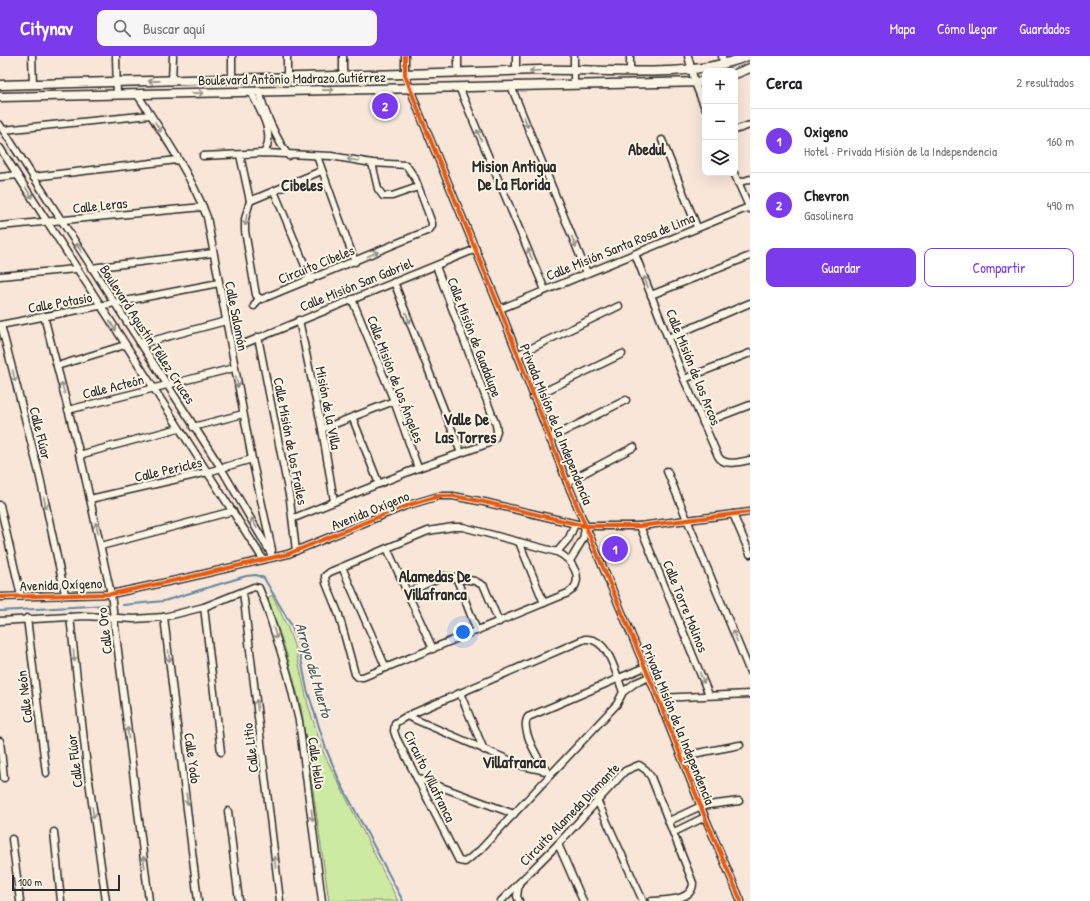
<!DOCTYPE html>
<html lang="es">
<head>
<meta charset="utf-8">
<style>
	body { margin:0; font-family:"Patrick Hand",sans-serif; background:#f6f6f6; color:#202124 }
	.controls { position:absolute; right:12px; top:12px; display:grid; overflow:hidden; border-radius:8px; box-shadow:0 4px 16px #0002 }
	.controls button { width:36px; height:36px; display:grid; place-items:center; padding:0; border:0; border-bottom:1px solid #e0e0e0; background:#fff; color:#202124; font:20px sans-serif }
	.scale { position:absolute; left:12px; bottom:10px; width:108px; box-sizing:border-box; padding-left:4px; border:2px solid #2b2b2b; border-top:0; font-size:11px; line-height:14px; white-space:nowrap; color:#2b2b2b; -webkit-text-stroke:3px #fcf5e5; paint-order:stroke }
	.you { position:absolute; left:463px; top:576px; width:14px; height:14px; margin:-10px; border:3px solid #fff; border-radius:50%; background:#1a73e8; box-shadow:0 0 0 6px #1a73e833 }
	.badge { display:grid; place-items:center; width:26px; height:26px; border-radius:50%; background:#7c3aed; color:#fff; font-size:13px; font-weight:700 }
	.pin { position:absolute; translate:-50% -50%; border:2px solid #fff; box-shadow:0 1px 4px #0006 }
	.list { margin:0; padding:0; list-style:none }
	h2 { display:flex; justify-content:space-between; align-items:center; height:52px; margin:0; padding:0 16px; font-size:17px }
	h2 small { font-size:13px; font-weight:400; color:#757577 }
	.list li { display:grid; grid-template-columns:26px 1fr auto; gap:12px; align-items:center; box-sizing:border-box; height:64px; padding:0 16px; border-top:1px solid #e0e0e0 }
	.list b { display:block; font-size:15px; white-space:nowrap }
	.list p { margin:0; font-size:13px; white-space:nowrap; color:#757577 }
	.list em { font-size:13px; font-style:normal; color:#757577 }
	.actions { display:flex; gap:8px; padding:12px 16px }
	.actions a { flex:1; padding:9px 0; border:1px solid #7c3aed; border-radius:8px; text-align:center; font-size:14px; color:#7c3aed }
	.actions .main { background:#7c3aed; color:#fff }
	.icon { flex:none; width:22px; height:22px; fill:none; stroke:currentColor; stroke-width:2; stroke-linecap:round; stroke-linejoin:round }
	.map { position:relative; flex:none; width:750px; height:845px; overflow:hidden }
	header { display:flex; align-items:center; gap:24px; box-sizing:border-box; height:56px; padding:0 20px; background:#7c3aed; color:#fff }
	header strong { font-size:19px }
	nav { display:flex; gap:22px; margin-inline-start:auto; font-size:14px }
	.search { width:280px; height:36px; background:#f6f6f6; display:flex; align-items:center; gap:10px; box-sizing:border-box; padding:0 14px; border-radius:8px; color:#757577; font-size:15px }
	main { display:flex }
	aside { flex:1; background:#fff }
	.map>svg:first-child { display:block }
	.green { fill:#cceaa2; stroke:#7c8a66 }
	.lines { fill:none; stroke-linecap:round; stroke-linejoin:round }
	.stream { stroke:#62879c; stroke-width:2 }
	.minor-casing { stroke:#2b2b2b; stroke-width:9 }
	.tertiary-casing { stroke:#2b2b2b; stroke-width:11 }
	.minor { stroke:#fcf5e5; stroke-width:6 }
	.tertiary { stroke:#fcf5e5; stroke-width:8 }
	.cycleway-casing { stroke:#fcf5e5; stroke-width:6 }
	.cycleway { stroke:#e8590c; stroke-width:4 }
	.oneway { stroke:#949088 }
	.labels { text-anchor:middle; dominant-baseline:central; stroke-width:4; stroke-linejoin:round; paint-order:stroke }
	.street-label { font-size:14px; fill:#2b2b2b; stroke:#fcf5e5 }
	.water-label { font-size:15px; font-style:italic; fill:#475963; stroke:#fcf5e5 }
	.quarter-label { font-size:16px; font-weight:bold; fill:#2b2b2b; stroke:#fcf5e5 }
</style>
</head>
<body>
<header>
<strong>Citynav</strong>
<div class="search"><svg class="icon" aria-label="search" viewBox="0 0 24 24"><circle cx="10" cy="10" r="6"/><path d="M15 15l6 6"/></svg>Buscar aquí</div>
<nav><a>Mapa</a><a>Cómo llegar</a><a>Guardados</a></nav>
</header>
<main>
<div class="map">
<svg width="750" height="845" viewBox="0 0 750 845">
	<rect width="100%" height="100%" fill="#f8e6d9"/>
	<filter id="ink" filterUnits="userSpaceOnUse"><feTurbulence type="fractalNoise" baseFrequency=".025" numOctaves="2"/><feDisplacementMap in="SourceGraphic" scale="8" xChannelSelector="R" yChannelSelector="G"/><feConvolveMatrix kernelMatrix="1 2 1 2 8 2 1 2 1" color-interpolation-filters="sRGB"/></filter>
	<g filter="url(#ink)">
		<polygon class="green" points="272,539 287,570 296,595 308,649 324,698 398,845 329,845 301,651 287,599 268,542"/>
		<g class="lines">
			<g class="stream">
				<polyline points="123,549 164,545 246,520 256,519 264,522 291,569 298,588 307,633 326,693 340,726 403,845"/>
				<polyline points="0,555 108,549"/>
			</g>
			<defs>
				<g id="minor">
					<polyline points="32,0 33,28"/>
					<polyline points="116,0 117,39"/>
					<polyline points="232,0 232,24"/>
					<polyline points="405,0 405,19 421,61 500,253 567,426 658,642 705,761 741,845"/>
					<polyline points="688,0 695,27 705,52"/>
					<polyline points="722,0 723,9"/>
					<polyline points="630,14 630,0"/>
					<polyline points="516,15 516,0"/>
					<polyline points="458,17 458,0"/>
					<polyline points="343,21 343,0"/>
					<polyline points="287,22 287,0"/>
					<polyline points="172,25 173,0"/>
					<polyline points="574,28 574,0"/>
					<polyline points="511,30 587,217"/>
					<polyline points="459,31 545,234"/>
					<path d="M260 35C261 50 279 88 289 100"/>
					<path d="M251 36C260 55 276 77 264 97"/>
					<path d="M137 38C162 76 191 119 207 161L252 403 272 494"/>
					<polyline points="0,69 221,412 273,501"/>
					<polyline points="3,74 150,59"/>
					<polyline points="735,74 750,69"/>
					<polyline points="662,84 697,171"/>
					<polyline points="0,92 263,503"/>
					<polyline points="240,99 250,145 245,163 245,175 256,239 259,242"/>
					<polyline points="203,100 264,97 331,100 372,107 406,109 415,122 432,167 432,170 429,174 262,243 259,242"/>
					<polyline points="317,100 355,206"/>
					<polyline points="372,107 378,133 383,140 392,140 418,131"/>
					<polyline points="734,117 750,153"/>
					<polyline points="0,121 17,119"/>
					<polyline points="33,121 177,104"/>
					<polyline points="738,127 750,123"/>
					<polyline points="274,135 311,224"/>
					<polyline points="250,145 321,115"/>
					<polyline points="0,170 203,151"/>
					<path d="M635 198 684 323 718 400C724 411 739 406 750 404"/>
					<polyline points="91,212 213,197"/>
					<polyline points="0,220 76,213"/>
					<polyline points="394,226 461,397"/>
					<polyline points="651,239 750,200"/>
					<polyline points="352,243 394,345 418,412"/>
					<polyline points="254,250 259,242"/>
					<polyline points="500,253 749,151"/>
					<polyline points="44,260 82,407 111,538 149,845"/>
					<polyline points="299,264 322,373 334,445"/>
					<polyline points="0,269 219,227"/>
					<polyline points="1,269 39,417 65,538"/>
					<polyline points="258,281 290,444 296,495"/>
					<polyline points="668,282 750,247"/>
					<polyline points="246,287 476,193"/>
					<polyline points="140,288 226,265"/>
					<polyline points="517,299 619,250"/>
					<polyline points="57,310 125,289"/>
					<polyline points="684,323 750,297"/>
					<polyline points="533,341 622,298"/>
					<polyline points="68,354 234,312"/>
					<polyline points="353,363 379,428"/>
					<polyline points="703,367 750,349"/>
					<polyline points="193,371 243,358"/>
					<polyline points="322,373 394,345"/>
					<polyline points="549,383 626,344"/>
					<polyline points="79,399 179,372"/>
					<polyline points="667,415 750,616"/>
					<polyline points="567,426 634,391"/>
					<polyline points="90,443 208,416 252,403"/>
					<polyline points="0,449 21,540"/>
					<polyline points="733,458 750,498"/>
					<polyline points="294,462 418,412 487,388 495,382 497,375 496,369 436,210"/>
					<polyline points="640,470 709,639"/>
					<path d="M453 471H463L557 496C572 503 587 525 568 537L363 621H358L355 618 339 559 326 527 325 520 330 516 428 475Z"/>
					<polyline points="519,486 544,547"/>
					<polyline points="101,490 233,455"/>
					<polyline points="387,492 433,593"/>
					<polyline points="557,496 569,482 575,468"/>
					<polyline points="570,505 583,483 585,472"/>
					<polyline points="342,511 386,612"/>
					<polyline points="456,521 477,575"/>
					<polyline points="243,536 280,845"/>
					<polyline points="407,537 443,520 475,525 484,530 499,566"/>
					<polyline points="0,541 111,538 186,522 288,498 405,450 439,440 453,440 484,446 585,470 640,470 750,456"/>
					<polyline points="204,551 221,696"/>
					<polyline points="70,561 87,711 106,845"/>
					<polyline points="164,561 198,845"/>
					<polyline points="27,562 46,717"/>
					<polyline points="0,565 86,560 134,563 164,561 204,551 254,531 259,532 267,552 288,619 299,665 322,845"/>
					<path d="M623 636C616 619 609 581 585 583L407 660 395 667 394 675 396 681 459 805 465 806 480 794 617 648 623 636 635 627 649 621"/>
					<polyline points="460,637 484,694"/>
					<polyline points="658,642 750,638"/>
					<polyline points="407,660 523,710 546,715"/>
					<polyline points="0,685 4,722"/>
					<polyline points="682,700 740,689"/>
					<path d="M550 719C541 709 519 673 528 661L645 611"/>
					<polyline points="417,722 514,758"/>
					<polyline points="597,744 643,845"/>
					<polyline points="228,755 239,845"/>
					<polyline points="669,765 701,750 739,745"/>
					<polyline points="54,776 61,845"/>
					<polyline points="674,776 705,761"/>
					<polyline points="12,783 20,845"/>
					<polyline points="558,788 583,845"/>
					<path d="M501 845 558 788 625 715 639 709 646 714 651 721 693 827C693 845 666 844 652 845"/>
					<polyline points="519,845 517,840 519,827"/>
				</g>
				<g id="tertiary">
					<polyline points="735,18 750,12"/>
					<path d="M0 29C180 24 359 20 539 14 607 12 685 25 748 0"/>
					<polyline points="0,41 705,26"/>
				</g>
			</defs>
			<use href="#minor" class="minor-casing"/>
			<use href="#tertiary" class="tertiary-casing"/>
			<use href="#minor" class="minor"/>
			<use href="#tertiary" class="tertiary"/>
			<defs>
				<g id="cycleway">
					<polyline points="405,0 405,19 421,61 500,253 567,426 658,642 705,761 741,845"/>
					<polyline points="0,541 111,538 186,522 288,498 405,450 439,440 453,440 484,446 585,470 640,470 750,456"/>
				</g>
			</defs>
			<use href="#cycleway" class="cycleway-casing"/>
			<use href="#cycleway" class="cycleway"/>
		</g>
		<defs><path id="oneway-shaft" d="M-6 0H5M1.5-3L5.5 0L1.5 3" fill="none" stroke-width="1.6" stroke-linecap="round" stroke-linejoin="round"/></defs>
		<g class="oneway">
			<use href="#oneway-shaft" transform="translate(535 15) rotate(178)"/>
			<use href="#oneway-shaft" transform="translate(154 25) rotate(179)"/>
			<use href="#oneway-shaft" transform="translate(328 34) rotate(-1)"/>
			<use href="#oneway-shaft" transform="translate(198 37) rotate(-1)"/>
			<use href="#oneway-shaft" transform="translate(526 66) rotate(68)"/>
			<use href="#oneway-shaft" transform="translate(158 71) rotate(59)"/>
			<use href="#oneway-shaft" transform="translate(479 79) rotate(-113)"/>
			<use href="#oneway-shaft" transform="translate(353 104) rotate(-171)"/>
			<use href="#oneway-shaft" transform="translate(29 137) rotate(58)"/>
			<use href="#oneway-shaft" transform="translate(246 164) rotate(98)"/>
			<use href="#oneway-shaft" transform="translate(574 186) rotate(68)"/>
			<use href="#oneway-shaft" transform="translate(79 192) rotate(-123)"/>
			<use href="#oneway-shaft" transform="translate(373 198) rotate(-23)"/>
			<use href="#oneway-shaft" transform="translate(530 198) rotate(-113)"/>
			<use href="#oneway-shaft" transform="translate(646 226) rotate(-111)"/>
			<use href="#oneway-shaft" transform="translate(408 262) rotate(68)"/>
			<use href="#oneway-shaft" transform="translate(113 270) rotate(57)"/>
			<use href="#oneway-shaft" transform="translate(14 320) rotate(76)"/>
			<use href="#oneway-shaft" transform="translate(237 326) rotate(79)"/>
			<use href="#oneway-shaft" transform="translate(63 332) rotate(-104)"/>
			<use href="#oneway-shaft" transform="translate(45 447) rotate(78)"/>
			<use href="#oneway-shaft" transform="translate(254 467) rotate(-119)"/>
			<use href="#oneway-shaft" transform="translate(97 472) rotate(-104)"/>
			<use href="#oneway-shaft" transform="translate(275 577) rotate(73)"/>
			<use href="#oneway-shaft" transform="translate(735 580) rotate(-112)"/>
			<use href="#oneway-shaft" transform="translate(74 600) rotate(84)"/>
			<use href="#oneway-shaft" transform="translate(169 600) rotate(83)"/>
			<use href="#oneway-shaft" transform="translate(702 622) rotate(68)"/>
			<use href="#oneway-shaft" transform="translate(257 649) rotate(-97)"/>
			<use href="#oneway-shaft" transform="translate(128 677) rotate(-97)"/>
			<use href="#oneway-shaft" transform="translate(187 743) rotate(81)"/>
			<use href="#oneway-shaft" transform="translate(93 757) rotate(83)"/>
			<use href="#oneway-shaft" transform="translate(312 759) rotate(83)"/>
			<use href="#oneway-shaft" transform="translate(144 806) rotate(-97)"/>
			<use href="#oneway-shaft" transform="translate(275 806) rotate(-96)"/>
		</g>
	</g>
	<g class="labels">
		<g class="street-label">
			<text transform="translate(292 22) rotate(-1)">Boulevard Antônio Madrazo Gutiérrez</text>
			<text transform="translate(100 149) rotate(-6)">Calle Leras</text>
			<text transform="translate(620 190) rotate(-22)">Calle Misión Santa Rosa de Lima</text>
			<text transform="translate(316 208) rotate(-22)">Circuito Cibeles</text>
			<text transform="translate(356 228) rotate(-22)">Calle Misión San Gabriel</text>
			<text transform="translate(60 246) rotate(-10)">Calle Potasio</text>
			<text transform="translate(237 260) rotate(79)">Calle Salomón</text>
			<text transform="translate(148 278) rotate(57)">Boulevard Agustín Téllez Cruces</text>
			<text transform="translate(475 281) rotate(69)">Calle Misión de Guadalupe</text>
			<text transform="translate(694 311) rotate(68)">Calle Misión de los Arcos</text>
			<text transform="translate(396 323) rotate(69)">Calle Misión de los Ángeles</text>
			<text transform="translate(113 330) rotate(-14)">Calle Acteón</text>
			<text transform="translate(329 352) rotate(79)">Misión de la Villa</text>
			<text transform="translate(557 368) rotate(68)">Privada Misión de la Independencia</text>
			<text transform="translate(41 377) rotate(76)">Calle Flúor</text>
			<text transform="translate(291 385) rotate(79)">Calle Misión de los Frailes</text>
			<text transform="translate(168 413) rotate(-13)">Calle Pericles</text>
			<text transform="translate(370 454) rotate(-22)">Avenida Oxígeno</text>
			<text transform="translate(61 528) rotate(-2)">Avenida Oxígeno</text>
			<text transform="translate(686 550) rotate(68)">Calle Torre Molinos</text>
			<text transform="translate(104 575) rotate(-97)">Calle Oro</text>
			<text transform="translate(24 641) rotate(-97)">Calle Neón</text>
			<text transform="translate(679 668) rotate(68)">Privada Misión de la Independencia</text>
			<text transform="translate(250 692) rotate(-97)">Calle Litio</text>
			<text transform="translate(193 702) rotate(82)">Calle Yodo</text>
			<text transform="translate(74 705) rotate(-97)">Calle Flúor</text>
			<text transform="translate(317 707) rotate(82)">Calle Helio</text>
			<text transform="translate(430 720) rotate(64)">Circuito Villafranca</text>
			<text transform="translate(569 758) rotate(-46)">Circuito Alameda Diamante</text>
		</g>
		<g class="water-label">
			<text transform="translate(314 614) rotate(74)">Arroyo del Muerto</text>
		</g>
		<g class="quarter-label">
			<text x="647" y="93">Abedul</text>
			<text x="514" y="110">Mision Antigua<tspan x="514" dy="18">De La Florida</tspan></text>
			<text x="302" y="129">Cibeles</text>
			<text x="466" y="363">Valle De<tspan x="466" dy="18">Las Torres</tspan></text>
			<text x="435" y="520">Alamedas De<tspan x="435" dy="18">Villafranca</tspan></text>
			<text x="514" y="706">Villafranca</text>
		</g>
	</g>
</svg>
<div class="controls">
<button>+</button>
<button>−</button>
<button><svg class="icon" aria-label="layers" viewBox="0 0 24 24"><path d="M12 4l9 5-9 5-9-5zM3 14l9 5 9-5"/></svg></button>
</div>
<div class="scale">100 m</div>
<div class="you"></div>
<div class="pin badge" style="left:615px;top:493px">1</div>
<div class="pin badge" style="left:385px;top:50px">2</div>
</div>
<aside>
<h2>Cerca<small>2 resultados</small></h2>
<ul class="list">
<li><span class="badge">1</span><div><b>Oxigeno</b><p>Hotel · Privada Misión de la Independencia</p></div><em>160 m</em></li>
<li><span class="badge">2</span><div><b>Chevron</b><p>Gasolinera</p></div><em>490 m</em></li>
</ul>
<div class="actions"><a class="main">Guardar</a><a>Compartir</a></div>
</aside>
</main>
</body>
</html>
